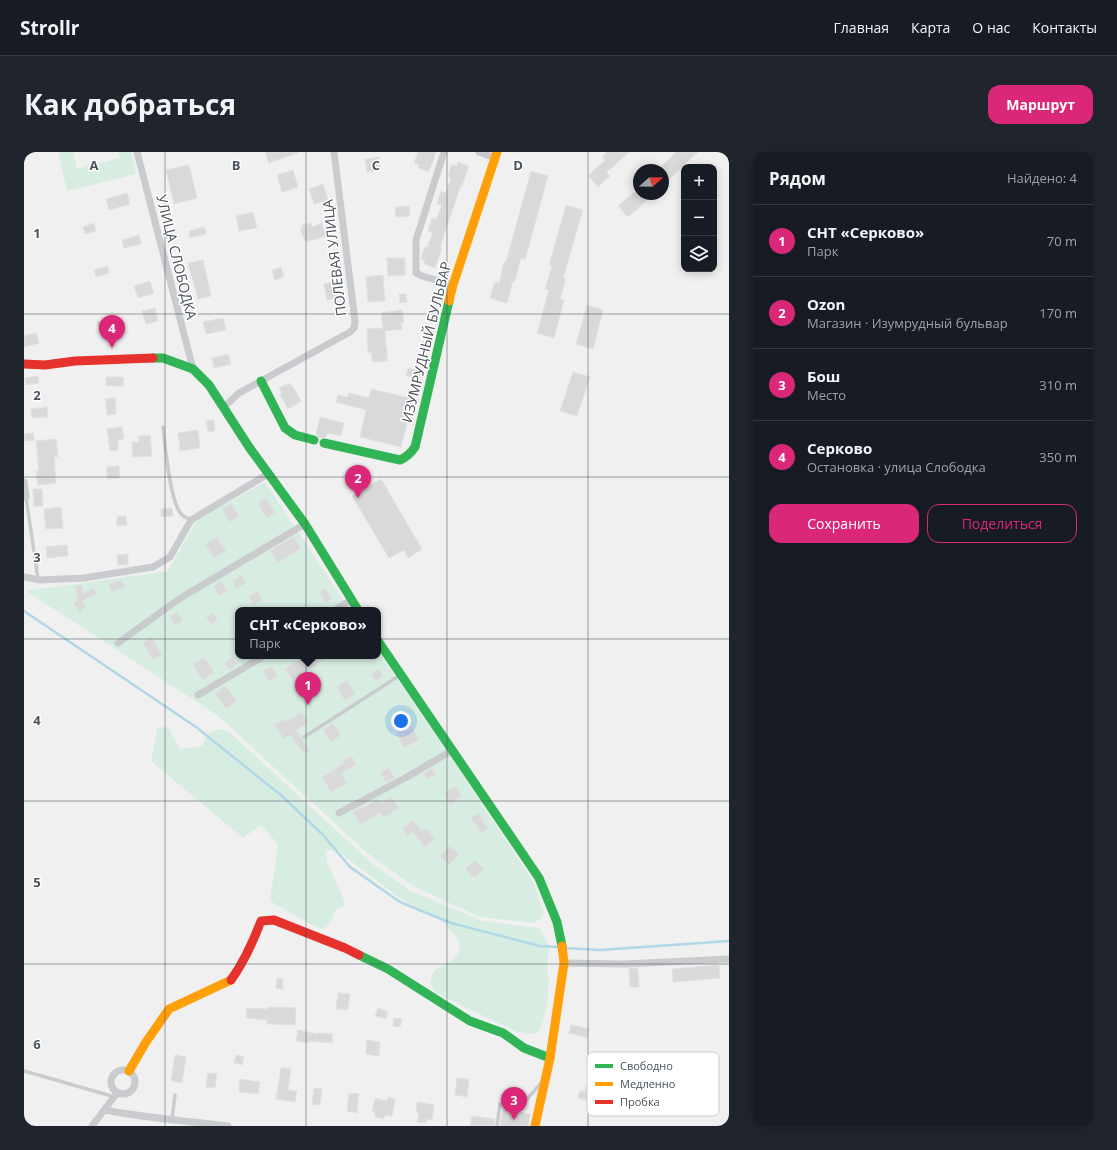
<!DOCTYPE html>
<html lang="ru">
<head>
<meta charset="utf-8">
<style>
	body { margin:0; font-family:"Open Sans",sans-serif; background:#20242c; color:#f1f3f6 }
	.controls { position:absolute; right:12px; top:12px; display:grid; overflow:hidden; border-radius:8px; box-shadow:0 2px 10px #0003 }
	.controls button { width:36px; height:36px; display:grid; place-items:center; padding:0; border:0; border-bottom:1px solid #363941; background:#171b24; color:#f1f3f6; font:20px sans-serif }
	.compass { position:absolute; left:609px; top:12px; width:36px; height:36px; border-radius:50%; background:#171b24; box-shadow:0 2px 10px #0003; rotate:70deg }
	.you { position:absolute; left:377px; top:569px; width:14px; height:14px; margin:-10px; border:3px solid #fff; border-radius:50%; background:#1a73e8; box-shadow:0 0 0 6px #1a73e833 }
	.badge { display:grid; place-items:center; width:26px; height:26px; border-radius:50%; background:#db2777; color:#fff; font-size:13px; font-weight:700 }
	.pin { position:absolute; translate:-50% -33px; filter:drop-shadow(0 1px 2px #0008) }
	.pin::after { content:''; position:absolute; top:21px; width:14px; height:12px; background:inherit; clip-path:polygon(0 0,100% 0,50% 100%) }
	.popup { position:absolute; left:211px; top:455px; width:146px; height:52px; box-sizing:border-box; display:grid; place-content:center; border-radius:8px; background:#171b24; filter:drop-shadow(0 1px 3px #0005); font-size:13px; white-space:nowrap; color:#9ea1a6 }
	.popup b { font-size:15px; color:#f1f3f6 }
	.popup::after { content:''; position:absolute; left:50%; top:100%; margin-left:-8px; border:8px solid transparent; border-top-color:#171b24 }
	.list { margin:0; padding:0; list-style:none }
	h2 { display:flex; justify-content:space-between; align-items:center; height:52px; margin:0; padding:0 16px; font-size:17px }
	h2 small { font-size:13px; font-weight:400; color:#9ea1a6 }
	.list li { display:grid; grid-template-columns:26px 1fr auto; gap:12px; align-items:center; box-sizing:border-box; height:72px; padding:0 16px; border-top:1px solid #363941 }
	.list b { display:block; font-size:15px; white-space:nowrap }
	.list p { margin:0; font-size:13px; white-space:nowrap; color:#9ea1a6 }
	.list em { font-size:13px; font-style:normal; color:#9ea1a6 }
	.actions { display:flex; gap:8px; padding:12px 16px }
	.actions a { flex:1; padding:9px 0; border:1px solid #db2777; border-radius:12px; text-align:center; font-size:14px; color:#db2777 }
	.actions .main { background:#db2777; color:#fff }
	.icon { flex:none; width:22px; height:22px; fill:none; stroke:currentColor; stroke-width:2; stroke-linecap:round; stroke-linejoin:round }
	.map { position:relative; flex:none; width:705px; height:974px; overflow:hidden; border-radius:12px }
	header { display:flex; align-items:center; gap:24px; box-sizing:border-box; height:56px; padding:0 20px; background:#171b24; border-bottom:1px solid #363941 }
	header strong { font-size:19px }
	nav { display:flex; gap:22px; margin-inline-start:auto; font-size:14px }
	.intro { display:flex; align-items:center; justify-content:space-between; box-sizing:border-box; height:96px; padding:0 24px }
	h1 { margin:0; font-size:28px }
	.button { padding:10px 18px; border-radius:12px; background:#db2777; color:#fff; font-size:14px; font-weight:700 }
	main { display:flex; gap:24px; padding:0 24px }
	aside { flex:1; background:#171b24; border-radius:12px; box-shadow:0 2px 10px #0003 }
	.map>svg:first-child { display:block }
	.green { fill:#d7ede1 }
	.lines { fill:none; stroke-linecap:round; stroke-linejoin:round }
	.stream { stroke:#b0d8e6; stroke-width:2.5 }
	.building { fill:#d9d9da; stroke:#e2e2e3 }
	.lane { stroke:#cacbce; stroke-width:3.5 }
	.street { stroke:#cacbce; stroke-width:7 }
	.fast { stroke:#30b455; stroke-width:9 }
	.slow { stroke:#ff9f0a; stroke-width:9 }
	.jam { stroke:#e5322d; stroke-width:9 }
	.grid { fill:none; stroke:#49515a; stroke-width:1; stroke-opacity:0.55 }
	.labels { text-anchor:middle; dominant-baseline:central; stroke-width:3; stroke-linejoin:round; paint-order:stroke }
	.street-label { font-size:14px; fill:#49515a; stroke:#fff }
	.key { fill:#fff; stroke:#c8cbce; stroke-width:1 }
	.key-label { font-size:11px; fill:#49515a }
	.grid-label { font-size:13px; text-anchor:middle; font-weight:bold; fill:#49515a; stroke:#fff; stroke-width:3; stroke-linejoin:round; paint-order:stroke }
</style>
</head>
<body>
<header>
<strong>Strollr</strong>
<nav><a>Главная</a><a>Карта</a><a>О нас</a><a>Контакты</a></nav>
</header>
<div class="intro"><h1>Как добраться</h1><a class="button">Маршрут</a></div>
<main>
<div class="map">
<svg width="705" height="974" viewBox="0 0 705 974">
	<rect width="100%" height="100%" fill="#f0f0f0"/>
	<g class="green">
		<polygon points="34,0 49,0 53,17 96,6 94,0 107,0 112,22 43,39"/>
		<polygon points="241,330 326,458 214,458 214,504 354,504 354,499 431,611 510,731 520,763 511,771 456,765 389,734 342,700 193,563 2,439 144,419 173,368"/>
		<path d="M144 575 156 597 178 594 183 583 193 577 204 579 350 713 387 739 458 769 515 776 521 786 525 796 523 818 525 828 523 851 518 873 512 882 493 880 412 841 406 830 410 819 429 808 436 798 433 786 418 769 409 762 378 748 314 699 302 698 303 711 318 742 321 753 311 758 308 769 300 777 290 774 246 749 254 692 237 673 219 686 128 610C128 599 132 588 133 576Z"/>
	</g>
	<g class="lines">
		<g class="stream">
			<polyline points="0,459 172,575 258,644 299,683 326,715 376,750 427,771 516,794 535,795"/>
			<polyline points="540,796 576,798 705,789"/>
		</g>
	</g>
	<g class="building">
		<polygon points="241,0 274,0 274,1 245,11"/>
		<polygon points="394,0 412,0 405,20 394,16 395,12 390,11"/>
		<polygon points="583,0 605,0 582,21 586,24 574,35 564,24 581,8 578,5"/>
		<polygon points="652,0 674,0 639,33 639,18 634,18"/>
		<polygon points="355,5 357,18 343,20 341,7"/>
		<polygon points="434,10 445,14 438,34 437,33 425,68 416,95 418,96 411,116 400,112 401,109 397,107 397,105 401,95 403,95 409,81 404,79 408,66 412,68 418,53 413,52 417,39 422,41 427,26 424,25 428,12 433,14"/>
		<polygon points="165,13 173,46 150,52 142,18"/>
		<polygon points="269,18 274,35 258,40 253,23"/>
		<polygon points="507,19 524,24 501,108 497,106 491,129 489,129 483,151 466,146 471,130 475,132 480,110 482,110"/>
		<polygon points="299,32 304,48 290,52 285,37"/>
		<polygon points="615,36 615,42 630,42 604,65 594,54"/>
		<polygon points="103,41 106,52 85,58 82,47"/>
		<polygon points="542,53 559,58 539,126 542,127 536,147 540,148 530,186 513,181 525,138 521,137 528,114 525,113"/>
		<polygon points="385,54 386,64 372,65 371,55"/>
		<polygon points="229,60 233,76 215,79 212,64"/>
		<polygon points="70,71 72,79 61,82 59,75"/>
		<polygon points="287,71 288,75 298,71 302,84 282,90 276,78 279,77 278,73"/>
		<polygon points="180,75 182,82 166,86 165,79"/>
		<polygon points="115,83 117,92 100,96 98,88"/>
		<polygon points="363,106 381,106 381,123 364,124"/>
		<polygon points="179,108 187,144 174,147 164,111"/>
		<polygon points="84,114 85,121 72,125 70,118"/>
		<polygon points="257,115 260,125 251,128 248,118"/>
		<polygon points="359,123 361,149 344,150 342,125"/>
		<polygon points="126,129 130,141 114,146 110,134"/>
		<polygon points="309,130 312,146 303,148 300,132"/>
		<polygon points="375,142 382,142 383,150 376,151"/>
		<polygon points="563,153 579,158 569,197 552,192"/>
		<polygon points="131,156 134,169 122,172 118,159"/>
		<polygon points="378,158 380,170 377,171 378,177 361,179 362,195 363,195 363,209 348,210 347,200 344,201 343,177 359,176 357,161"/>
		<polygon points="94,165 96,173 76,179 73,170"/>
		<polygon points="199,166 202,178 182,182 179,170"/>
		<polygon points="12,181 15,191 0,195 0,184"/>
		<polygon points="204,202 207,212 190,216 188,206"/>
		<polygon points="384,216 397,219 396,227 382,224"/>
		<polygon points="549,220 566,225 553,264 536,259"/>
		<polygon points="14,224 15,231 2,233 1,226"/>
		<polygon points="82,225 99,225 100,234 82,234"/>
		<polygon points="265,231 266,233 268,233 277,249 264,257 256,242 258,241 255,236"/>
		<polygon points="347,237 389,247 377,295 336,285 342,258 312,250 314,243 324,245 325,241 345,246"/>
		<polygon points="91,246 92,262 83,263 81,247"/>
		<polygon points="23,255 24,265 8,266 7,257"/>
		<polygon points="296,265 320,271 317,284 303,281 302,285 296,286 292,282"/>
		<polygon points="190,268 191,279 184,280 182,269"/>
		<polygon points="98,275 100,287 94,288 94,298 86,299 83,277"/>
		<polygon points="174,278 176,296 156,299 154,281"/>
		<polygon points="9,281 10,288 1,289 0,282"/>
		<polygon points="126,283 128,304 109,305 108,290 115,290 115,284"/>
		<polygon points="32,287 34,305 30,305 32,331 14,333 12,319 15,319 12,289"/>
		<polygon points="95,314 96,326 83,327 83,315"/>
		<polygon points="357,327 398,397 384,406 380,398 365,406 328,344"/>
		<polygon points="9,337 18,337 19,354 10,355"/>
		<polygon points="242,346 251,361 242,366 234,351"/>
		<polygon points="207,352 215,364 206,370 198,358"/>
		<polygon points="37,355 39,376 22,377 20,357"/>
		<polygon points="148,356 149,364 137,365 137,357"/>
		<polygon points="102,364 103,373 93,374 93,365"/>
		<polygon points="193,385 202,399 190,406 181,392"/>
		<polygon points="269,385 277,396 254,411 246,399"/>
		<polygon points="43,393 44,404 23,406 22,395"/>
		<polygon points="104,402 104,413 94,413 93,403"/>
		<polygon points="217,423 222,431 212,437 208,429"/>
		<polygon points="98,428 101,436 87,440 85,432"/>
		<polygon points="197,429 203,438 195,444 189,434"/>
		<polygon points="58,433 59,441 70,436 73,442 58,449 62,453 56,460 49,452 53,448 51,434"/>
		<polygon points="301,436 308,447 301,451 295,440"/>
		<polygon points="234,439 238,448 229,453 224,444"/>
		<polygon points="153,460 159,468 151,473 146,465"/>
		<polygon points="189,461 194,468 187,472 182,465"/>
		<polygon points="128,485 138,503 129,508 119,491"/>
		<polygon points="280,504 304,504 269,529 261,517"/>
		<polygon points="180,505 190,520 179,528 168,512"/>
		<polygon points="208,505 213,512 206,518 200,512"/>
		<polygon points="248,514 254,524 245,529 239,519"/>
		<polygon points="355,517 359,524 353,528 350,528 347,522"/>
		<polygon points="323,528 331,542 321,549 312,535"/>
		<polygon points="201,534 213,549 202,557 191,542"/>
		<polygon points="278,560 284,571 272,578 286,598 280,602 266,583 260,587 250,573 259,567 261,570"/>
		<polygon points="383,560 388,567 380,572 375,565"/>
		<polygon points="309,571 317,583 307,590 299,578"/>
		<polygon points="387,573 395,588 380,596 372,581"/>
		<polygon points="328,604 332,613 317,621 323,631 307,640 298,625 320,611 319,608"/>
		<polygon points="364,616 371,626 362,630 356,621"/>
		<polygon points="408,616 412,623 403,627 400,621"/>
		<polygon points="431,634 438,644 426,652 420,642"/>
		<polygon points="367,645 375,656 360,666 356,660 337,673 328,660 338,655 339,656 354,646 357,651"/>
		<polygon points="454,661 464,676 457,681 447,666"/>
		<polygon points="389,668 398,679 402,676 411,687 400,695 389,680 384,684 378,677"/>
		<polygon points="425,694 435,702 425,713 416,705"/>
		<polygon points="451,708 460,717 450,726 441,717"/>
		<polygon points="695,813 696,826 649,830 648,817"/>
		<polygon points="614,816 615,835 606,835 605,817"/>
		<polygon points="253,826 259,827 259,837 252,836"/>
		<polygon points="314,841 326,842 324,858 312,857"/>
		<polygon points="244,855 272,856 271,873 243,872 243,868 222,866 223,856 244,857"/>
		<polygon points="354,856 364,860 362,867 351,864"/>
		<polygon points="370,866 378,867 376,875 369,874"/>
		<polygon points="547,873 565,877 563,886 545,881"/>
		<polygon points="274,878 293,882 294,881 309,882 308,891 285,889 285,891 272,889"/>
		<polygon points="343,888 356,890 355,904 342,902"/>
		<polygon points="151,903 162,905 158,931 147,929"/>
		<polygon points="212,903 220,905 218,913 210,911"/>
		<polygon points="607,907 620,911 616,926 602,922"/>
		<polygon points="575,909 586,911 583,933 572,931"/>
		<polygon points="257,916 267,917 264,938 273,939 271,950 252,947"/>
		<polygon points="184,921 193,922 191,936 182,935"/>
		<polygon points="433,926 445,927 443,945 431,943"/>
		<polygon points="216,927 236,930 234,942 215,940"/>
		<polygon points="562,934 571,937 568,950 554,946 556,939 561,940"/>
		<polygon points="290,936 298,937 296,953 288,952"/>
		<polygon points="325,941 335,942 333,961 323,959"/>
		<polygon points="364,945 371,947 368,964 361,963 360,967 351,965 351,960 348,959 351,946 363,949"/>
		<polygon points="585,946 601,949 599,957 583,953"/>
		<polygon points="393,950 410,953 408,968 403,967 402,971 393,970 395,961 392,960"/>
		<polygon points="479,957 506,962 504,974 476,974"/>
		<polygon points="448,964 471,967 470,974 446,974"/>
	</g>
	<g class="lines">
		<g class="lane">
			<path d="M139 275C141 293 146 352 158 363 160 365 164 366 167 368"/>
			<polyline points="2,345 14,427"/>
			<polyline points="280,585 375,524"/>
			<polyline points="0,919 91,945"/>
			<polyline points="148,967 151,943"/>
			<polyline points="473,974 476,952 496,955 517,931"/>
		</g>
		<g class="street">
			<polyline points="113,0 169,217"/>
			<polyline points="420,0 392,88 392,121 398,124 429,133"/>
			<polyline points="455,0 471,6"/>
			<polyline points="200,255 215,241 326,180 330,176 331,169 310,0"/>
			<polyline points="0,330 2,345"/>
			<polyline points="0,425 15,428 60,426 129,415 146,405 167,368 244,322"/>
			<polyline points="311,458 327,448"/>
			<polyline points="94,491 155,447 281,372"/>
			<polyline points="174,543 240,504"/>
			<polyline points="315,661 383,625 427,599"/>
			<polyline points="540,811 600,812 705,807"/>
			<circle cx="99" cy="930" r="12"/>
			<path d="M81 958C122 966 163 969 204 974"/>
			<polyline points="68,974 93,941"/>
		</g>
		<g class="fast">
			<polyline points="129,206 139,206 169,217 185,233 225,295 281,372 334,458"/>
			<polyline points="237,229 261,276 271,283 290,288"/>
			<path d="M300 291 376 308C383 305 387 301 391 295L425 149"/>
			<polyline points="354,489 515,726 533,770 538,794"/>
			<polyline points="335,803 364,817 446,869 479,881 500,896 526,906"/>
		</g>
		<g class="slow">
			<polyline points="425,149 429,133 473,0"/>
			<polyline points="105,919 122,890 145,857 207,828"/>
			<polyline points="511,974 526,906 540,811 538,794"/>
		</g>
		<g class="jam">
			<polyline points="0,212 21,213 51,209 129,206"/>
			<path d="M207 828C220 810 229 790 237 769L250 768 321 796 335 803"/>
		</g>
	</g>
	<path class="grid" d="M141 0V974M282 0V974M423 0V974M564 0V974M0 162H705M0 325H705M0 487H705M0 649H705M0 812H705"/>
	<g class="labels">
		<g class="street-label">
			<text transform="translate(153 105) rotate(76)">УЛИЦА СЛОБОДКА</text>
			<text transform="translate(310 106) rotate(-97)">ПОЛЕВАЯ УЛИЦА</text>
			<text transform="translate(402 190) rotate(-76)">ИЗУМРУДНЫЙ БУЛЬВАР</text>
		</g>
	</g>
	<rect x="563" y="900" width="132" height="64" rx="6" class="key"/>
	<rect x="571" y="912" width="18" height="4" fill="#30b455"/>
	<rect x="571" y="930" width="18" height="4" fill="#ff9f0a"/>
	<rect x="571" y="948" width="18" height="4" fill="#e5322d"/>
	<g class="key-label">
		<text x="596" y="918">Свободно</text>
		<text x="596" y="936">Медленно</text>
		<text x="596" y="954">Пробка</text>
	</g>
	<g class="grid-label">
		<text x="70" y="18">A</text>
		<text x="212" y="18">B</text>
		<text x="352" y="18">C</text>
		<text x="494" y="18">D</text>
		<text x="13" y="86">1</text>
		<text x="13" y="248">2</text>
		<text x="13" y="410">3</text>
		<text x="13" y="573">4</text>
		<text x="13" y="735">5</text>
		<text x="13" y="897">6</text>
	</g>
</svg>
<div class="controls">
<button>+</button>
<button>−</button>
<button><svg class="icon" aria-label="layers" viewBox="0 0 24 24"><path d="M12 4l9 5-9 5-9-5zM3 14l9 5 9-5"/></svg></button>
</div>
<svg class="compass" viewBox="-18 -18 36 36"><path d="M0-13l5 13h-10z" fill="#e53935"/><path d="M0 13l5-13h-10z" fill="#9ea1a6"/></svg>
<div class="you"></div>
<div class="pin badge" style="left:284px;top:553px">1</div>
<div class="popup"><b>СНТ «Серково»</b>Парк</div>
<div class="pin badge" style="left:334px;top:346px">2</div>
<div class="pin badge" style="left:490px;top:968px">3</div>
<div class="pin badge" style="left:88px;top:196px">4</div>
</div>
<aside>
<h2>Рядом<small>Найдено: 4</small></h2>
<ul class="list">
<li><span class="badge">1</span><div><b>СНТ «Серково»</b><p>Парк</p></div><em>70 m</em></li>
<li><span class="badge">2</span><div><b>Ozon</b><p>Магазин · Изумрудный бульвар</p></div><em>170 m</em></li>
<li><span class="badge">3</span><div><b>Бош</b><p>Место</p></div><em>310 m</em></li>
<li><span class="badge">4</span><div><b>Серково</b><p>Остановка · улица Слободка</p></div><em>350 m</em></li>
</ul>
<div class="actions"><a class="main">Сохранить</a><a>Поделиться</a></div>
</aside>
</main>
</body>
</html>
